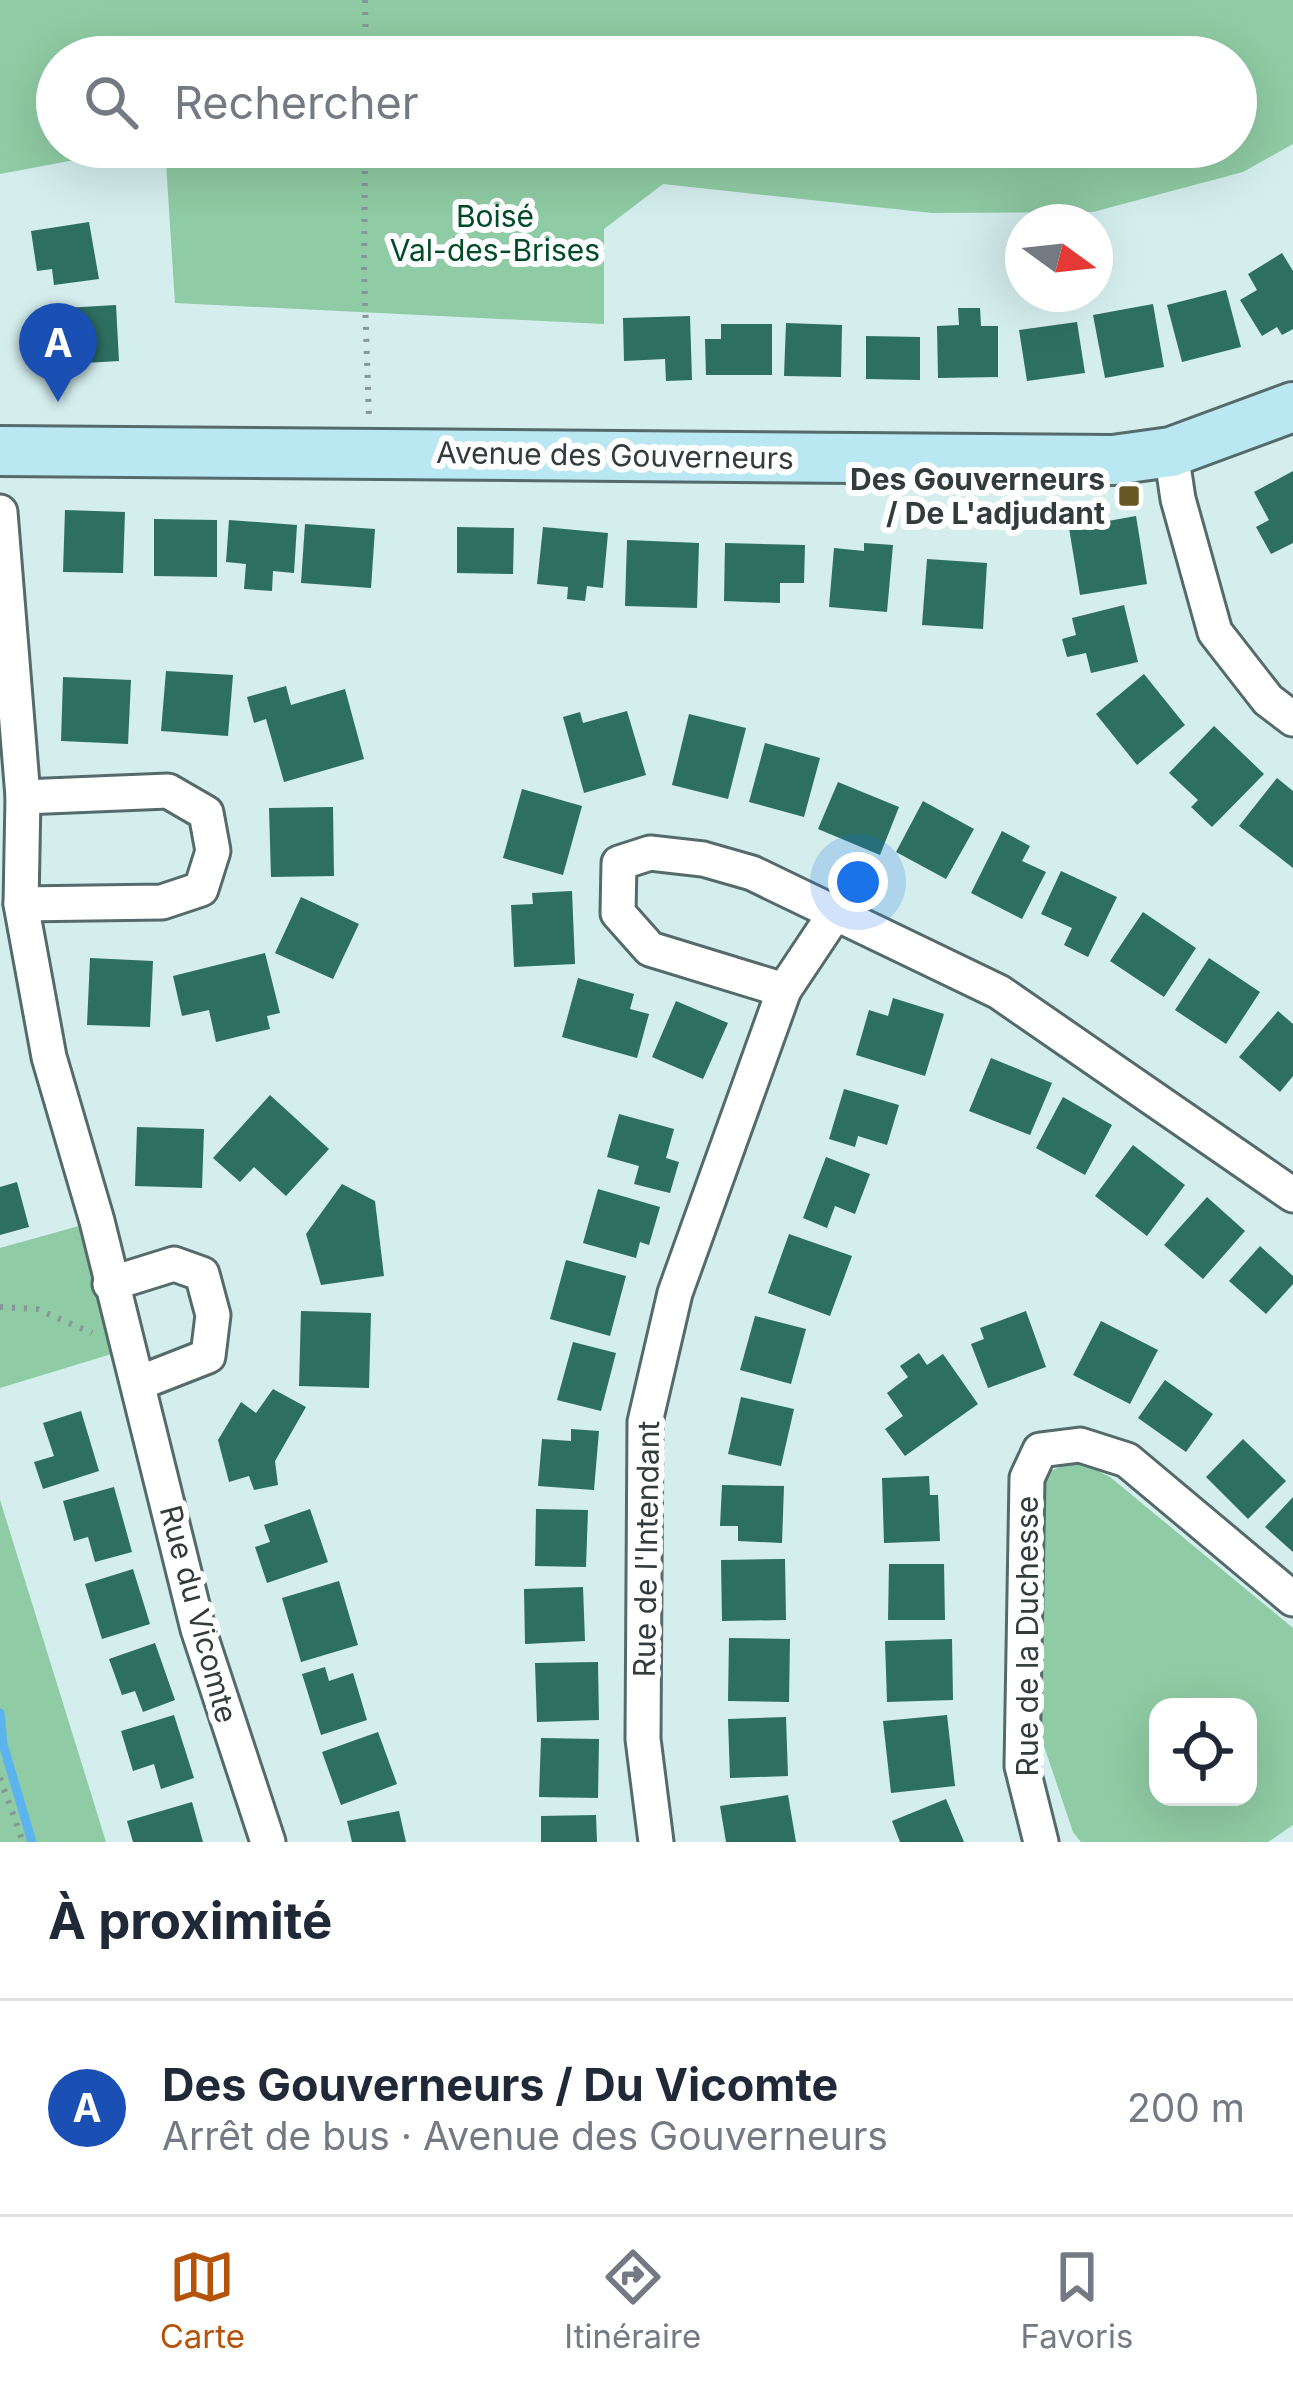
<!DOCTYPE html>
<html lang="fr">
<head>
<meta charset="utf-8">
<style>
	body { margin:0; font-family:Inter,sans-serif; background:#f2f2f3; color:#1f2937 }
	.controls { position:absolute; right:36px; bottom:36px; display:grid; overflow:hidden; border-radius:24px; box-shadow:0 12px 48px #0002 }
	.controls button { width:108px; height:108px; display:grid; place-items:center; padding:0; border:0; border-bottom:3px solid #e0e1e3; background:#fff; color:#1f2937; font:60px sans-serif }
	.compass { position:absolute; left:1005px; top:204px; width:108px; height:108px; border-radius:50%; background:#fff; box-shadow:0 12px 48px #0002; rotate:105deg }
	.you { position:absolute; left:858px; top:882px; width:42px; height:42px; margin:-30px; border:9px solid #fff; border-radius:50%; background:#1a73e8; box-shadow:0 0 0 18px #1a73e833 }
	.badge { display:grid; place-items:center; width:78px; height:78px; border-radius:50%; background:#b45309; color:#fff; font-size:39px; font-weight:700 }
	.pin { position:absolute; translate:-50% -99px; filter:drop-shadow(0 3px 6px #0008) }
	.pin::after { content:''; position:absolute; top:63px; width:42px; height:36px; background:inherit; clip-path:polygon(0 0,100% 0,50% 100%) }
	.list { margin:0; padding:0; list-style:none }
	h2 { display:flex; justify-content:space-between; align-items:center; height:156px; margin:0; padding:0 48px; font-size:51px }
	h2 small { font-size:39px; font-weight:400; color:#747a83 }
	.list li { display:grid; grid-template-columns:78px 1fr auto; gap:36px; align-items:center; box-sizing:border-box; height:216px; padding:0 48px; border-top:3px solid #e0e1e3 }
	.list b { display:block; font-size:45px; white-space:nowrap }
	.list p { margin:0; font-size:39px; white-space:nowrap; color:#747a83 }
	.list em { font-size:39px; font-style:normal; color:#747a83 }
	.icon { flex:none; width:66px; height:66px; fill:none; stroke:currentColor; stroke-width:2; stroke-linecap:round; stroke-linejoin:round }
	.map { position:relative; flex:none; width:1293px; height:1842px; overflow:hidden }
	.search { position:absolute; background:#fff; box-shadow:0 12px 48px #0002; left:36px; right:36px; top:36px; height:132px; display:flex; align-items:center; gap:30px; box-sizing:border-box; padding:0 42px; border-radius:66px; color:#747a83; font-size:45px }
	.sheet { height:372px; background:#fff }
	nav { display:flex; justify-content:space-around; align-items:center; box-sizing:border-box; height:168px; border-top:3px solid #e0e1e3; background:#fff; font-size:33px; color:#747a83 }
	nav a { display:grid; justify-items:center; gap:6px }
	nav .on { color:#b45309 }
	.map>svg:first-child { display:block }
	.green { fill:#8fcba4; fill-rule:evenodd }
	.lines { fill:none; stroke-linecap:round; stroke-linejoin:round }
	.stream { stroke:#5cb4ee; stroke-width:9 }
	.building { fill:#2d6f61 }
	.street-casing { stroke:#556a6b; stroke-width:39 }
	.secondary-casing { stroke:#556a6b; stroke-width:54 }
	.path { stroke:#869797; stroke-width:6; stroke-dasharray:3 9; stroke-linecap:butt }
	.street { stroke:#fff; stroke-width:33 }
	.secondary { stroke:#b9e8f2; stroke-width:48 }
	.poi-dot { fill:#665724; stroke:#fff; stroke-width:4.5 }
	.labels { text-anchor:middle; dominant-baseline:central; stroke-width:12; stroke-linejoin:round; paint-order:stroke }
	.park-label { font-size:30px; fill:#004b29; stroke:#fff }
	.street-label { font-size:30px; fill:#333c3c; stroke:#fff }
	.poi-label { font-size:30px; font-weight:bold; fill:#333c3c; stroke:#fff; text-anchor:end }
</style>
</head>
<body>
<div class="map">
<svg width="1293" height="1842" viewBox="0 0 1293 1842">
	<rect width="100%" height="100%" fill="#d4eded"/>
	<g class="green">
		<polygon points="0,0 1293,0 1293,144 1243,172 1093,212 932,213 663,184 604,229 604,324 175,303 165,147 1236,147 1236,57 57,57 57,147 144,147 0,174"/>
		<polygon points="97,1221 128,1349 0,1388 0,1248"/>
		<path d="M1076 1460 1110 1477 1293 1628V1825L1268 1842H1081L1073 1832 1042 1740 1037 1477ZM1158 1707H1248V1797H1158Z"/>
		<polygon points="0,1500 106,1842 0,1842"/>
	</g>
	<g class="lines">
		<polyline class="stream" points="0,1713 3,1744 32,1842"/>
	</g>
	<g class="building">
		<polygon points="89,222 99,279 54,285 52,269 37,271 31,231"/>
		<polygon points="1282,253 1293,271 1293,329 1282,335 1277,327 1262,336 1240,300 1257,290 1248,274"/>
		<polygon points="1226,290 1241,347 1182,362 1167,305"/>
		<polygon points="1153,304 1164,367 1105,378 1093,315"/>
		<polygon points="116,305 119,361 68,364 67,335 49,336 47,309"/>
		<polygon points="958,308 980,308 981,326 998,326 998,377 938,378 937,326 959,325"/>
		<polygon points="690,316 692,380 666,381 665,359 624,361 623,318"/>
		<polygon points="1077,322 1085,373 1027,381 1019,330"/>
		<polygon points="786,323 842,325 841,377 784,376"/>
		<polygon points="721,324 772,324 772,375 706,375 705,339 721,339"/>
		<polygon points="866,336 920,337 920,380 866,379"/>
		<polygon points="1293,471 1293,543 1271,554 1256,527 1269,520 1254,492"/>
		<polygon points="65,510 125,512 123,573 63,572"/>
		<polygon points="1136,516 1147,584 1080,595 1069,528"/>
		<polygon points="154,519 217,520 217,577 154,576"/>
		<polygon points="229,520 297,525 294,573 273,571 272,591 244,589 246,564 226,562"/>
		<polygon points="305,524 375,529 371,588 301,583"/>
		<polygon points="457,527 514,528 513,574 457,573"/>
		<polygon points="543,527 608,533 603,588 587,586 585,601 567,599 568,587 537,584"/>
		<polygon points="627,540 699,543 697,608 625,606"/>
		<polygon points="725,543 805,545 804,583 780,583 780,603 724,601"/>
		<polygon points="864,543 893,545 887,612 829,607 834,548 864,551"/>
		<polygon points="927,559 987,563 983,629 922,625"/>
		<polygon points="1124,605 1138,662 1091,673 1086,653 1067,657 1062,639 1076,635 1072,618"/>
		<polygon points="166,671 233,675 228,736 161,731"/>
		<polygon points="1144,674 1185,725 1137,765 1096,714"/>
		<polygon points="63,677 131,680 128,744 61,741"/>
		<polygon points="286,686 291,705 345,689 364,759 284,782 266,719 254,723 247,697"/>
		<polygon points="627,711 646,775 584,793 563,717 580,712 583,723"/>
		<polygon points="689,714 746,728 728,799 672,785"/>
		<polygon points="1214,726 1264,774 1212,827 1191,807 1198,800 1169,773"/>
		<polygon points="765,743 820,758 804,817 749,802"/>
		<polygon points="1277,778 1293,791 1293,868 1239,826"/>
		<polygon points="838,782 899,807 880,855 818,829"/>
		<polygon points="522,789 582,806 563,875 503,858"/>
		<polygon points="923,801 974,829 946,879 896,852"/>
		<polygon points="333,807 334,876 271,877 269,808"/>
		<polygon points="1002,831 1030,846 1022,861 1046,872 1022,919 971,893"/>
		<polygon points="1061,871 1117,897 1088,957 1064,945 1072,928 1041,914"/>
		<polygon points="572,891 575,964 514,967 511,905 533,904 532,893"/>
		<polygon points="301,897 359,924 333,979 275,953"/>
		<polygon points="1143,912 1196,948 1164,997 1110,961"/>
		<polygon points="265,953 280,1013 267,1016 270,1029 216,1042 209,1010 182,1016 173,976"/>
		<polygon points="90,958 153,961 150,1027 87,1025"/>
		<polygon points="1209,958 1260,992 1226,1044 1175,1010"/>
		<polygon points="578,978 634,994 630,1009 649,1014 637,1058 562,1037"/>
		<polygon points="893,998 944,1014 925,1076 856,1055 869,1010 888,1016"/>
		<polygon points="676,1001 728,1023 703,1079 652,1057"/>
		<polygon points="1278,1011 1293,1024 1293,1076 1280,1092 1239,1057"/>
		<polygon points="991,1058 1052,1083 1030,1135 969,1111"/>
		<polygon points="844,1089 899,1105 887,1145 858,1136 855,1147 829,1139"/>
		<polygon points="270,1095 329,1149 286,1196 254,1167 240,1182 213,1158"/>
		<polygon points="1063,1097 1112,1125 1085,1175 1036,1148"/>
		<polygon points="619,1114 674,1129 666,1158 679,1162 670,1193 634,1184 639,1166 607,1157"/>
		<polygon points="137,1127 204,1129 202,1188 135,1186"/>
		<polygon points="1133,1145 1185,1185 1147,1236 1095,1196"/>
		<polygon points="826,1157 870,1174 855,1214 835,1206 827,1228 803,1218"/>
		<polygon points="17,1182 29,1227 0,1235 0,1187"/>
		<polygon points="342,1184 375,1201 384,1276 321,1285 306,1234"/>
		<polygon points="598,1189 660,1207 649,1245 640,1242 636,1258 583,1243"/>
		<polygon points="1207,1197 1245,1231 1203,1279 1164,1245"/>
		<polygon points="789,1234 852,1256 830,1316 768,1293"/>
		<polygon points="1260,1246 1293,1276 1293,1284 1266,1314 1229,1281"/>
		<polygon points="566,1260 626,1276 610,1336 550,1319"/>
		<polygon points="301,1311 371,1313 369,1388 299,1386"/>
		<polygon points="1026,1311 1046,1367 988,1388 971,1344 984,1339 980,1328"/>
		<polygon points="755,1316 806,1329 791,1384 740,1370"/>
		<polygon points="1101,1321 1158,1350 1130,1404 1073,1375"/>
		<polygon points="573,1342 616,1353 601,1411 557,1400"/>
		<polygon points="919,1353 927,1365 943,1354 978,1404 905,1456 885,1429 903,1416 887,1393 908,1377 900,1366"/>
		<polygon points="1165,1380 1213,1414 1186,1452 1138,1418"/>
		<polygon points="273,1389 306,1407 275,1461 278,1485 254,1490 249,1476 229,1482 218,1440 241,1402 256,1413"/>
		<polygon points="741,1397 794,1409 781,1466 728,1454"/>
		<polygon points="81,1411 99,1471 43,1489 34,1462 54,1456 43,1423"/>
		<polygon points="571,1429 599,1431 594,1490 538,1486 542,1439 571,1441"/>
		<polygon points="1243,1439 1286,1481 1248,1519 1206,1477"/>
		<polygon points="929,1476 930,1495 938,1495 940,1541 884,1543 882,1478"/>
		<polygon points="722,1485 784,1486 782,1543 738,1541 738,1526 720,1526"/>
		<polygon points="114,1487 132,1552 95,1562 88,1537 74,1541 63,1501"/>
		<polygon points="1293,1497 1293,1552 1265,1527"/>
		<polygon points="310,1509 328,1562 267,1583 255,1547 270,1542 264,1525"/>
		<polygon points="536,1509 588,1510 586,1567 535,1566"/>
		<polygon points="785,1559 786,1620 722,1621 721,1560"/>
		<polygon points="889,1564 944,1564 945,1620 888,1620"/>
		<polygon points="133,1569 150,1624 102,1639 85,1584"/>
		<polygon points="339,1581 358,1645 301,1662 282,1598"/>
		<polygon points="583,1587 585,1641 525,1644 524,1589"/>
		<polygon points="729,1638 790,1639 789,1702 728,1701"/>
		<polygon points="952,1639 953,1700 887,1702 885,1641"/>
		<polygon points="155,1643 175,1700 143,1712 135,1691 122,1695 109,1659"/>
		<polygon points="598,1662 599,1720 537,1722 535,1663"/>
		<polygon points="325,1667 329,1681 353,1673 367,1720 321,1735 302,1674"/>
		<polygon points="174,1715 194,1778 161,1789 154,1764 133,1771 121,1731"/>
		<polygon points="947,1715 955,1786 891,1793 883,1721"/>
		<polygon points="786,1717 788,1776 730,1778 728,1719"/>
		<polygon points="378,1732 397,1784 341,1805 322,1752"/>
		<polygon points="541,1738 599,1739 598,1798 539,1797"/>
		<polygon points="788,1795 796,1842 726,1842 720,1806"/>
		<polygon points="946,1799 964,1842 900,1842 892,1821"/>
		<polygon points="192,1802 203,1842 133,1842 127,1821"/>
		<polygon points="399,1811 406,1842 352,1842 347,1821"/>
		<polygon points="596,1815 597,1842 541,1842 541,1816"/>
	</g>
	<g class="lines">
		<defs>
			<g id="street">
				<polyline points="1171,452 1178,499 1215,632 1268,700 1293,719"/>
				<polyline points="0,512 23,797 21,904 49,1057 97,1221 198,1629 268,1842"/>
				<polyline points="21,904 162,902 201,889 213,851 206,813 168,791 23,797"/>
				<polyline points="784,990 650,949 618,913 619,863 650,853 703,859 752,873 999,992 1293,1195"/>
				<polyline points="110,1284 174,1264 202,1274 213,1315 208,1356 139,1383"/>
				<polyline points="656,1842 643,1739 645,1422 675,1293 784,990 834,915"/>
				<polyline points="1041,1842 1022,1766 1027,1478 1040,1450 1080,1445 1127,1460 1293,1599"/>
			</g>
			<polyline id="secondary" points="0,451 1113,460 1171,452 1293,407"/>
		</defs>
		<use href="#street" class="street-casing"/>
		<use href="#secondary" class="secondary-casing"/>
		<g class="path">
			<polyline points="365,0 366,57"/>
			<polyline points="365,147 364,271 369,418"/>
			<polyline points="0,1307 37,1309 92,1333"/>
			<polyline points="0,1778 23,1842"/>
		</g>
		<use href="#street" class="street"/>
		<use href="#secondary" class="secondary"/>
	</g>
	<rect class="poi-dot" x="1117" y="484" width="24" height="24" rx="6"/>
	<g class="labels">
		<g class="park-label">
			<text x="495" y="216">Boisé<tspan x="495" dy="34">Val-des-Brises</tspan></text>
		</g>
		<g class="street-label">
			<text transform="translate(615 455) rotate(1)">Avenue des Gouverneurs</text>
			<text transform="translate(646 1549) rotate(-89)">Rue de l'Intendant</text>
			<text transform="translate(199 1614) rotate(75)">Rue du Vicomte</text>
			<text transform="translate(1027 1636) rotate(-90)">Rue de la Duchesse</text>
		</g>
		<g class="poi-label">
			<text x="1105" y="479">Des Gouverneurs<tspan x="1105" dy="34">/ De L'adjudant</tspan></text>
		</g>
	</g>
</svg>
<div class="controls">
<button><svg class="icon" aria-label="locate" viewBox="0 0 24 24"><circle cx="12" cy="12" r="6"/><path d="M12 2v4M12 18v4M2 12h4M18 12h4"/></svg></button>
</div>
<svg class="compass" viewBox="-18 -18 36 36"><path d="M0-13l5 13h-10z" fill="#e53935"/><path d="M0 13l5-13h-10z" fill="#747a83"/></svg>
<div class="you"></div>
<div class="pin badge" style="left:58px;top:402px;background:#1a4fb4">A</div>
<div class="search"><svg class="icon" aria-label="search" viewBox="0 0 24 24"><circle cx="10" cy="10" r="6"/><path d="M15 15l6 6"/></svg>Rechercher</div>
</div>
<section class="sheet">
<h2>À proximité<small></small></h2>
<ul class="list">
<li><span class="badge" style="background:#1a4fb4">A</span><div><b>Des Gouverneurs / Du Vicomte</b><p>Arrêt de bus · Avenue des Gouverneurs</p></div><em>200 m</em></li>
</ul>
</section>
<nav>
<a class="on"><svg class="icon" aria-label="map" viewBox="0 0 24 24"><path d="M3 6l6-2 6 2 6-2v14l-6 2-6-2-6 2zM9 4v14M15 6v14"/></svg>Carte</a>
<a><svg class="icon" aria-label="directions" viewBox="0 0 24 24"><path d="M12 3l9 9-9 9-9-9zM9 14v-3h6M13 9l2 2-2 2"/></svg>Itinéraire</a>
<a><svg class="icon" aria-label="saved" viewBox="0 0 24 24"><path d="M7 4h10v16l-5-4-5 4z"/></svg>Favoris</a>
</nav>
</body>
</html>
